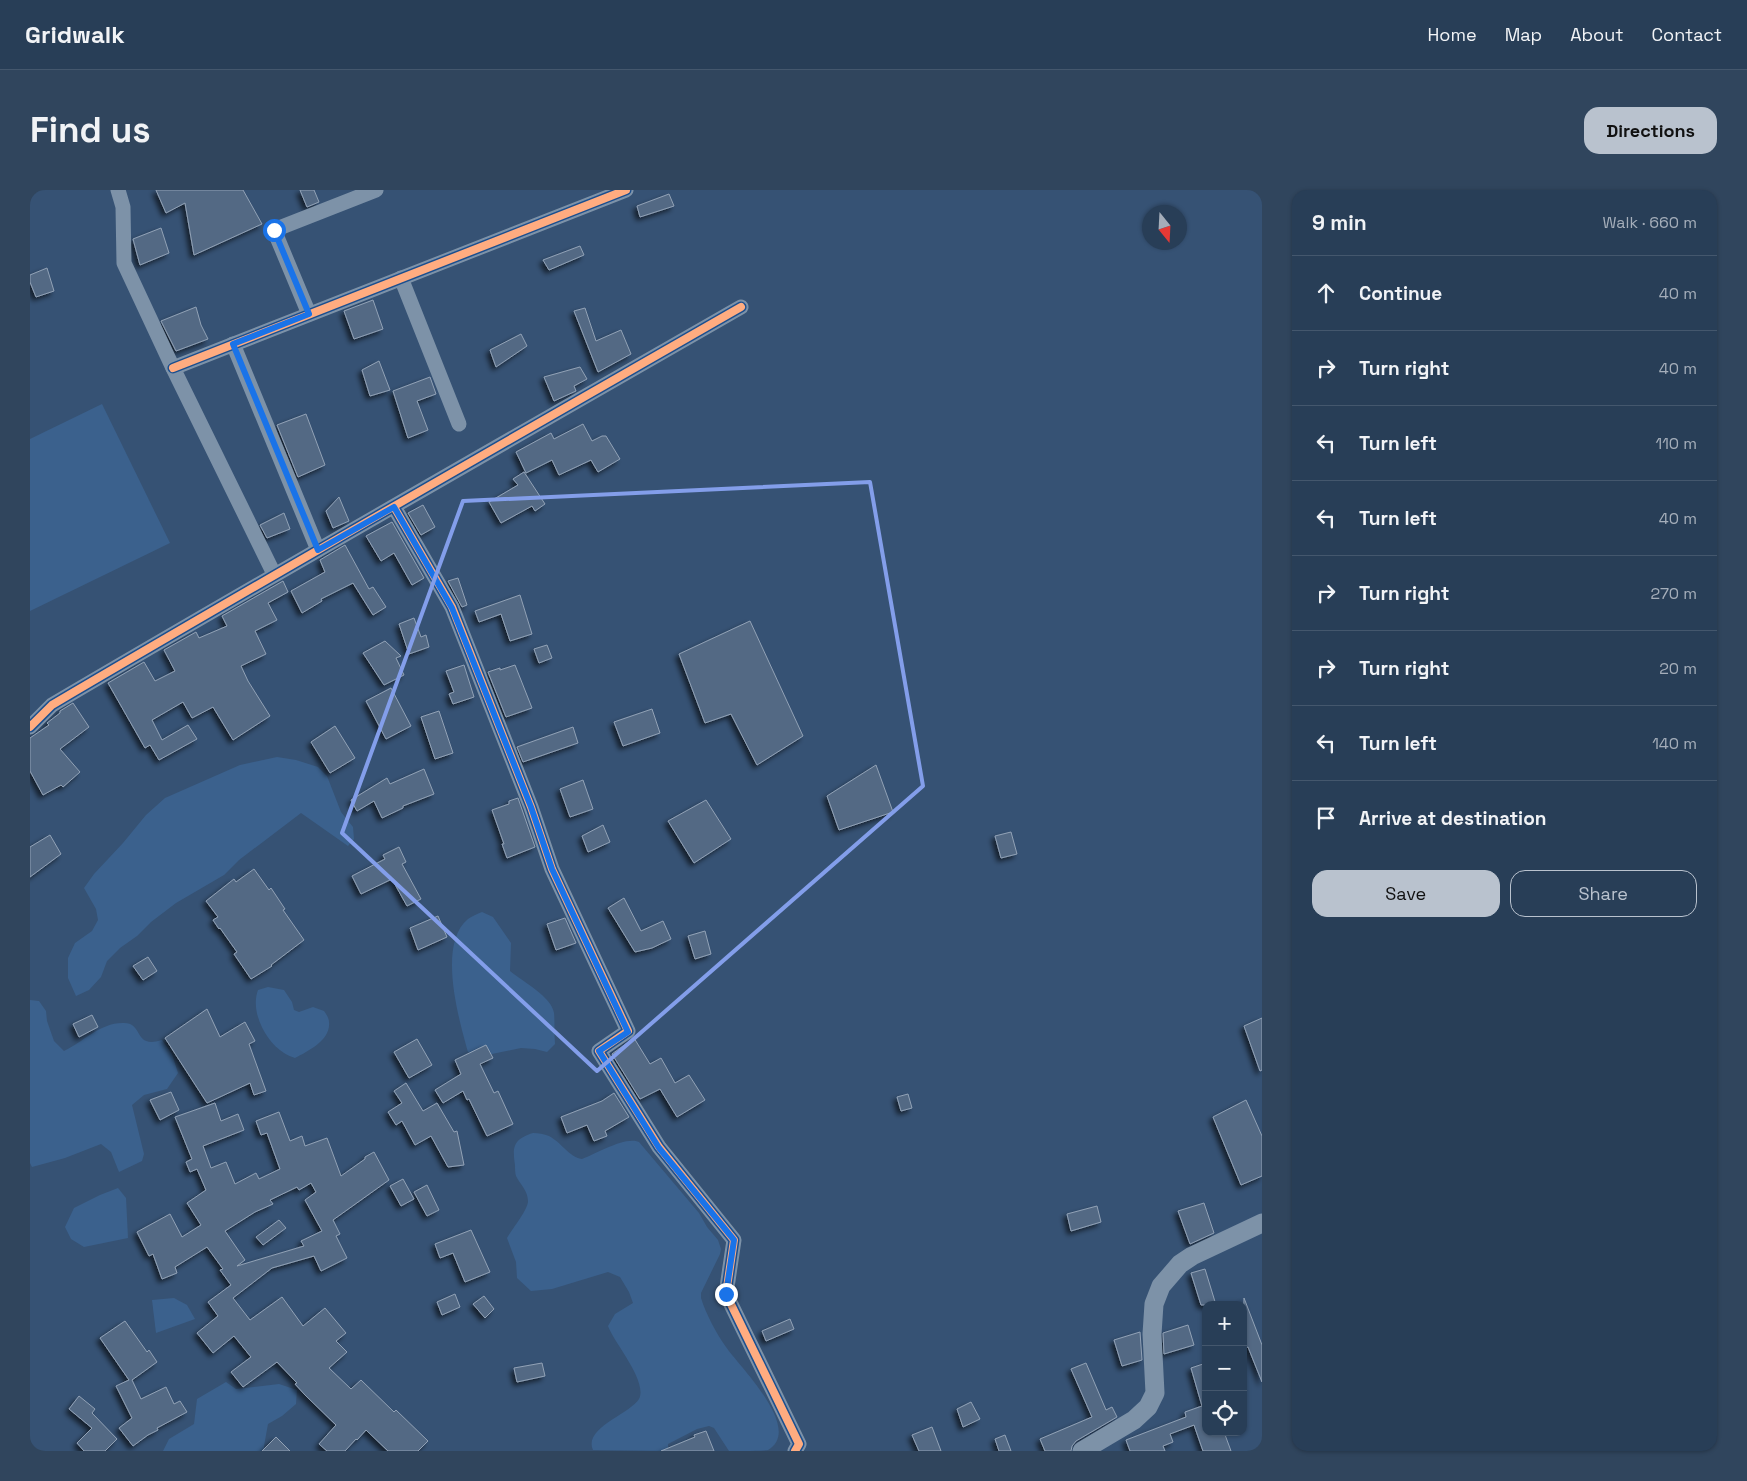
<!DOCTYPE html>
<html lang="en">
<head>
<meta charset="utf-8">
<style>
	body { margin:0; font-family:"Space Grotesk",sans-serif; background:#30455d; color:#f1f3f6 }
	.controls { position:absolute; right:15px; bottom:15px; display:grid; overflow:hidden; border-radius:10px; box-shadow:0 1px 4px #0004 }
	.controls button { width:45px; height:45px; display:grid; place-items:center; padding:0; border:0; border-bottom:1px solid #44576d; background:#283e57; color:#f1f3f6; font:25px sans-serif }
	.compass { position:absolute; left:1112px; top:15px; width:45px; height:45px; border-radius:50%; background:#283e57; box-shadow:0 1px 4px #0004; rotate:162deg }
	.stop { position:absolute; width:15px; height:15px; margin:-11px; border:4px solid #1a73e8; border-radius:50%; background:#fff }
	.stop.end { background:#1a73e8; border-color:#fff; box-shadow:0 1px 5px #0008 }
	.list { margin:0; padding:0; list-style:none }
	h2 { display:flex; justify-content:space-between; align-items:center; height:65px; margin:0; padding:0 20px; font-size:21px }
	h2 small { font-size:16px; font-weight:400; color:#a5aeba }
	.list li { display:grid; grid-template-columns:32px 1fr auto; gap:15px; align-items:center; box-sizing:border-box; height:75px; padding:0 20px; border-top:1px solid #44576d }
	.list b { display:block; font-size:19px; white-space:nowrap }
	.list em { font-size:16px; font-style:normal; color:#a5aeba }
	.actions { display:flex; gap:10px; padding:15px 20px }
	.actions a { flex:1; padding:11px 0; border:1px solid #b9c2ce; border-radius:15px; text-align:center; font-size:18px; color:#b9c2ce }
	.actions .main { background:#b9c2ce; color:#111 }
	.icon { flex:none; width:28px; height:28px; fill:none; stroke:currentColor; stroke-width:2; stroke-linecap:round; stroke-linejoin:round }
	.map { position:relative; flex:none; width:1232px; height:1261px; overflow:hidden; border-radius:15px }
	header { display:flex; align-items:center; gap:30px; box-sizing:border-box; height:70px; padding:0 25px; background:#283e57; border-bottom:1px solid #44576d }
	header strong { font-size:24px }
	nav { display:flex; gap:28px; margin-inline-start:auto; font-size:18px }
	.intro { display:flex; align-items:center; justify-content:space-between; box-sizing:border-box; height:120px; padding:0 30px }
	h1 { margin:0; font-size:35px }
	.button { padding:12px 22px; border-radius:15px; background:#b9c2ce; color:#111; font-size:18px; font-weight:700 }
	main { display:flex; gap:30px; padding:0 30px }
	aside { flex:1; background:#283e57; border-radius:15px; box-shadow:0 1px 4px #0004 }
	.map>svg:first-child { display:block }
	.water { fill:#3b618d }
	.building { fill:#526984; stroke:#92a2b6; fill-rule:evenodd; filter:url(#shadow) }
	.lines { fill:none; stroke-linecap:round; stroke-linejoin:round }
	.minor { stroke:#7d92a8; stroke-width:15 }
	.tertiary { stroke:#7d92a8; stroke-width:19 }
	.cycleway-casing { stroke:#1b4f8f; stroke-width:11 }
	.cycleway { stroke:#ffac80; stroke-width:8 }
	.route { stroke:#1a73e8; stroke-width:6 }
	.marked { fill:none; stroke:#839eea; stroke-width:4; stroke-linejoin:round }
</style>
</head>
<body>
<header>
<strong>Gridwalk</strong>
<nav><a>Home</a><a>Map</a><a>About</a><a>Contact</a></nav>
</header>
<div class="intro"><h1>Find us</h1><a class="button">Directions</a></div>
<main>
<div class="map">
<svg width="1232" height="1261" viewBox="0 0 1232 1261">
	<defs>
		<filter id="shadow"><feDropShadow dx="-3.5" dy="3.5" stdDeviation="2.5" flood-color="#0009"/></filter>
	</defs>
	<rect width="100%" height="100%" fill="#365274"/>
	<g class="water">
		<polygon points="72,214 140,353 0,421 0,249"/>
		<polygon points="247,567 266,570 288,577 297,586 311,622 323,637 324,649 318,656 271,623 209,670 194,685 146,713 121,732 107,746 90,758 77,771 71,787 59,800 46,806 38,788 38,768 45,753 62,741 68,730 66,719 54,698 64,684 93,653 116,625 135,608 210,575"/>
		<path d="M452 722 463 727 481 753 480 781C492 791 522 807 524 823 525 833 524 844 525 854L517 862 505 859 491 858 457 865 438 862C429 830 407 754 438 729 442 726 447 724 452 722Z"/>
		<path d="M238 797 254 800 262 812 264 820 269 822 283 817 294 821C296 824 299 828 299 832 301 850 278 861 265 868 262 867 257 865 254 863 235 851 220 821 228 800Z"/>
		<path d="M0 810 9 811 16 821 17 831 24 851 34 861C53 852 71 832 94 833 114 833 103 859 132 850L142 864 148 883 137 899 114 905 102 915 114 964 112 971 89 982 81 962 71 954 35 968 2 977 0 973Z"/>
		<path d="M503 943C508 943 514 944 519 946 531 952 539 967 552 969 566 964 595 946 609 952L669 1023 677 1037 688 1050 691 1059 690 1064 671 1103V1108C676 1124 686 1143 696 1157 709 1176 774 1239 738 1260 731 1261 708 1261 699 1261L684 1238 679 1236 667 1239 638 1254V1261L563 1260C553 1238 600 1224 609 1209 618 1191 584 1153 578 1136L585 1124 603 1113 599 1102 590 1087 578 1082 522 1099 501 1101 487 1088 486 1072 477 1048C482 1039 498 1020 498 1011 498 1001 490 994 486 986 485 983 485 978 485 975 482 956 484 949 503 943Z"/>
		<polygon points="88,998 96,1008 98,1048 54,1057 41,1049 35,1037 44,1018 70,1005"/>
		<polygon points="144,1108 157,1115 165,1129 126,1143 122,1110"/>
		<polygon points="196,1192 206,1199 249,1194 267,1200 266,1214 252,1226 238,1234 234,1256 235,1261 133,1261 139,1249 164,1234 167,1209"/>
	</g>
	<g class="building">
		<polygon points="126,0 213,0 232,34 164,65 155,13 136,23"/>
		<polygon points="270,0 284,0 289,12 277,17"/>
		<polygon points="639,4 644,16 610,27 607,16"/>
		<polygon points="131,38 139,63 110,75 103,49"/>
		<polygon points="550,56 554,65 519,80 513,70"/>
		<polygon points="17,78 24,101 6,107 0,92 0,85"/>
		<polygon points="343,110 353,139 324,149 314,121"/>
		<polygon points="166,117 171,135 178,149 146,161 131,131"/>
		<polygon points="555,118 566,151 591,140 601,164 568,182 544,121"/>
		<polygon points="491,144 497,156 466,177 460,160"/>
		<polygon points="349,171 360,200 340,206 332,180"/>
		<polygon points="550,177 557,189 544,196 546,201 524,211 514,187"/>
		<polygon points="400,187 406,204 387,211 398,240 378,248 363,201"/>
		<polygon points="276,224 295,275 268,287 247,235"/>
		<polygon points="553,234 562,251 572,246 576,246 590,269 568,282 561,270 529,285 522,270 496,283 486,262 521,243 524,249"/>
		<polygon points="494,282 515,314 505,321 502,316 471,333 459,312 488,295 483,289"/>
		<polygon points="309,307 319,331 303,338 296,321"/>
		<polygon points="393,315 405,337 391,345 378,323"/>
		<polygon points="254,323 260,339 237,348 230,335"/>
		<polygon points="362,332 394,388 382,395 364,363 351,371 336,346"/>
		<polygon points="315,355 339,399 343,397 356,417 343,425 323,393 291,409 292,411 272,423 261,401 295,382 290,370"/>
		<polygon points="428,388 437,415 432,417 418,391"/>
		<polygon points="253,391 258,402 238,413 247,430 225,441 236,464 211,476 218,491 240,526 203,550 183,517 162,528 153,512 122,530 132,550 158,535 167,549 129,570 120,555 115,558 78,493 114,472 125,491 145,481 134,460 166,442 169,448 197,436 192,426"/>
		<polygon points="490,405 502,444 480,451 471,424 449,432 445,421"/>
		<polygon points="384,428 391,447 396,445 399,457 379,464 369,434"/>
		<polygon points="720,431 773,546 727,575 701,524 675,533 649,464"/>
		<polygon points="355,451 371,466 366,468 374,485 354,495 333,463"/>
		<polygon points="517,455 522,468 509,473 504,459"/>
		<polygon points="434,475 444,507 423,514 419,504 424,502 416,481"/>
		<polygon points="485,475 502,518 476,527 458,482 470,478 470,480"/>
		<polygon points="361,498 381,536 356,549 336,511"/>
		<polygon points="43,513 59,537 30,559 50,582 33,597 31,595 13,605 0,581 0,548 19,535 17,533 30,523 30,521"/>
		<polygon points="622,519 630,543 593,556 584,532"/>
		<polygon points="409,521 423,563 405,569 391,527"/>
		<polygon points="305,536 325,568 300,583 281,552"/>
		<polygon points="543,537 548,553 493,572 487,557"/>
		<polygon points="846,575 863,622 809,640 797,606"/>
		<polygon points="394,579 404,604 373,616 373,618 352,628 344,611 327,621 321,610 357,588 360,594"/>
		<polygon points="553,590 563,619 540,627 530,599"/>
		<polygon points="488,608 505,657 477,668 472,654 474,654 462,620 479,614 479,611"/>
		<polygon points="676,610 701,649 664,673 638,631"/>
		<polygon points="573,635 580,652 558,662 552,646"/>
		<polygon points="981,642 987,664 971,668 965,646"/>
		<polygon points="20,645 31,664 0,687 0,657"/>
		<polygon points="369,657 376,672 372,674 391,709 377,716 362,689 331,704 322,686 355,669 353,665"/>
		<polygon points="224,679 239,700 241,698 255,719 253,720 274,750 241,775 242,776 221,789 204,764 207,762 190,738 189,739 183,730 188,727 176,711 204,689 206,692"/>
		<polygon points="594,708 611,741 633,731 641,749 622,758 605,762 578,718"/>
		<polygon points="408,726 417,747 388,760 380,738"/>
		<polygon points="535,728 546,753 526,760 517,734"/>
		<polygon points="675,741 681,764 665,769 658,746"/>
		<polygon points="118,767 127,781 113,790 103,776"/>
		<polygon points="177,819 190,847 215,832 225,851 219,854 236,901 224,905 220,893 177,913 135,848"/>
		<polygon points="62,825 68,837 49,847 43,834"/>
		<polygon points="1232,828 1232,880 1230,881 1214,836"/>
		<polygon points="604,848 620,874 631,868 645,893 659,885 675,910 647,927 630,899 610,909 582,864"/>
		<polygon points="387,849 402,875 379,888 364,862"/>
		<polygon points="456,855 463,868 450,874 464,903 468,901 483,934 457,946 439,909 437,910 433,901 413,913 405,900 431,884 425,870"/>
		<polygon points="376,893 393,921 407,913 424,942 427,941 434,975 418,977 401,946 385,955 372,931 366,935 358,922 372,913 364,901"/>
		<polygon points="141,902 149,920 130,930 120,910"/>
		<polygon points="584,903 599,927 575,941 577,946 564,951 557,935 537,943 531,927 572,911"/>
		<polygon points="878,904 882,918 871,921 867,907"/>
		<polygon points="1216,910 1232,946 1232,986 1211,995 1183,927"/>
		<path d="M185 913 191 931 208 924 214 940 173 956 181 978 196 972 205 994 226 983 229 989 250 979 237 943 231 945 226 931 249 922 260 951 272 946 275 956 297 948 311 986 335 969V967L344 962 359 990 303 1030 310 1044 306 1046 317 1068 291 1081 284 1066 242 1078 203 1108 220 1130 252 1107 273 1136 295 1118 316 1143 306 1151 317 1162 299 1178 321 1199 331 1190 364 1222 366 1220 398 1251 388 1261H358L336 1240 327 1250 326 1249 315 1261H297L289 1254 306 1235 275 1205 265 1194 267 1193 247 1172 213 1197 201 1182 221 1167 204 1146 183 1163 167 1143 188 1126 178 1112 201 1095 190 1080 193 1079 177 1057 145 1077 147 1083 132 1089 123 1064 119 1066 107 1042 140 1024 152 1047 171 1035 157 1013 176 1000 167 979 160 982 156 972 162 969 145 927ZM281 993 286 1002 275 1010 292 1041 271 1051 274 1056 207 1076 215 1070 195 1041 225 1022 243 1014 240 1010 267 997 269 1000Z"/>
		<polygon points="373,989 384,1009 371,1016 360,996"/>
		<polygon points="397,995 409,1020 397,1026 384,1002"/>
		<polygon points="1174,1013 1184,1043 1160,1054 1148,1021"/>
		<polygon points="1067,1016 1071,1032 1041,1041 1037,1024"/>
		<polygon points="249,1030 256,1038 233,1055 226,1047"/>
		<polygon points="441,1040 460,1082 435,1092 423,1063 410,1068 405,1054"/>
		<polygon points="1175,1079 1186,1115 1171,1115 1161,1083"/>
		<polygon points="425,1104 430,1117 412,1125 407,1112"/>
		<polygon points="454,1106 464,1119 455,1128 443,1114"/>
		<polygon points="1214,1108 1232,1155 1232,1192 1218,1157 1213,1159"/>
		<polygon points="760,1129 764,1139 736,1151 732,1141"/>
		<polygon points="95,1131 117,1162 119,1160 127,1172 102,1190 111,1209 136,1197 144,1214 150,1211 157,1222 127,1238 128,1240 118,1245 103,1256 89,1238 102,1228 86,1196 99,1190 70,1148"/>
		<polygon points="1158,1135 1164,1155 1134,1164 1133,1143"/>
		<polygon points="1110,1142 1112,1170 1092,1176 1084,1150"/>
		<polygon points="512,1173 515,1186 487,1192 484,1178"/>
		<polygon points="1056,1173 1076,1220 1082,1217 1087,1227 1046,1251 1042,1256 1041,1261 1015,1261 1010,1249 1062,1227 1041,1179"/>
		<polygon points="1176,1173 1176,1242 1194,1242 1201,1261 1173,1261 1164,1235 1140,1244 1143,1252 1133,1256 1135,1261 1100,1261 1096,1250 1156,1227 1155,1222 1172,1216 1161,1178"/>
		<polygon points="49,1206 65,1219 62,1223 87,1249 75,1261 54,1261 47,1253 62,1238 39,1219"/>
		<polygon points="941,1212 950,1229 933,1237 927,1219"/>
		<polygon points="902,1237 911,1261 889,1261 882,1245"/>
		<polygon points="676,1241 684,1261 631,1261 665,1247 664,1245"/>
		<polygon points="975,1245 981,1261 969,1261 965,1249"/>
		<polygon points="246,1247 260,1261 232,1261"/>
	</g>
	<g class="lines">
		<g class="minor">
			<polyline points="88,0 93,17 94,73 143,178 244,384"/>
			<polyline points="371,88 429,234"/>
			<polyline points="279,124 244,40 346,0"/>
			<polyline points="203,154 288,360"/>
			<polyline points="143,178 596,0"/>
			<polyline points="364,317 422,417 501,617 522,679 598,841 569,861 629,957 704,1050 696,1104 769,1254 765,1261"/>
			<path d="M0 537 22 515C251 380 481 249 711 117"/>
		</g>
		<polyline class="tertiary" points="1052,1261 1104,1230 1118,1217 1125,1203 1122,1144 1124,1114 1131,1096 1150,1074 1162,1066 1232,1033"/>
		<defs>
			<g id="cycleway">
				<polyline points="143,178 596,0"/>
				<polyline points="364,317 422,417 501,617 522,679 598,841 569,861 629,957 704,1050 696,1104 769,1254 765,1261"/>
				<path d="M0 537 22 515C251 380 481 249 711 117"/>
			</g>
		</defs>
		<use href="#cycleway" class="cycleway-casing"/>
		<use href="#cycleway" class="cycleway"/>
	</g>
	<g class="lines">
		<polyline class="route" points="244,40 279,124 203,154 288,360 364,317 422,418 501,617 522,679 598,842 569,861 629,958 704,1050 696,1104"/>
	</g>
	<path class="marked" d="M840 292 893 596 567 881 312 643 433 311Z"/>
</svg>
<div class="controls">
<button>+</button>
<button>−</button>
<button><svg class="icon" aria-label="locate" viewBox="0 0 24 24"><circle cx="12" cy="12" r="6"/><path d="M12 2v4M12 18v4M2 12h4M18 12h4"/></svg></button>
</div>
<svg class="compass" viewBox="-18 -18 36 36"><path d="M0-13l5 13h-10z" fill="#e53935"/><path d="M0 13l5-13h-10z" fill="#a5aeba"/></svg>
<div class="stop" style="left:244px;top:40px"></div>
<div class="stop end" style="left:696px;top:1104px"></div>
</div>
<aside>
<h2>9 min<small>Walk · 660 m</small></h2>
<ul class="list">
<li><svg class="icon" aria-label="ahead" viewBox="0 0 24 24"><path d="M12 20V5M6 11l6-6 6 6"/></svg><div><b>Continue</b></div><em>40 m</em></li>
<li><svg class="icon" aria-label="right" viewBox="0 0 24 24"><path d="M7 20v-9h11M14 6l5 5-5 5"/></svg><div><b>Turn right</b></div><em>40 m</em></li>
<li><svg class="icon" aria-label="left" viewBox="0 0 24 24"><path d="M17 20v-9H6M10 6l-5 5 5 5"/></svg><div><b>Turn left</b></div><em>110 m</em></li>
<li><svg class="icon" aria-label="left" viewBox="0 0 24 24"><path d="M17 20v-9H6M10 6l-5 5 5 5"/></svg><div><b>Turn left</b></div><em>40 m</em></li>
<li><svg class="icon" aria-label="right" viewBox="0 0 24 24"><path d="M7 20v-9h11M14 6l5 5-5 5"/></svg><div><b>Turn right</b></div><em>270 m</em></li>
<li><svg class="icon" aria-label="right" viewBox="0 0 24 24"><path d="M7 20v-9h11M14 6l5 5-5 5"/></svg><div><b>Turn right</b></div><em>20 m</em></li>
<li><svg class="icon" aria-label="left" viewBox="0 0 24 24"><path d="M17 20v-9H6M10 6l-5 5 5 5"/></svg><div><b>Turn left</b></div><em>140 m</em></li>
<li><svg class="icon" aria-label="arrive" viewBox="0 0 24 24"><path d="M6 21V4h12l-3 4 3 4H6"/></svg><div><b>Arrive at destination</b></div></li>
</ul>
<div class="actions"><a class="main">Save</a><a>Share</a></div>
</aside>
</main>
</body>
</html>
